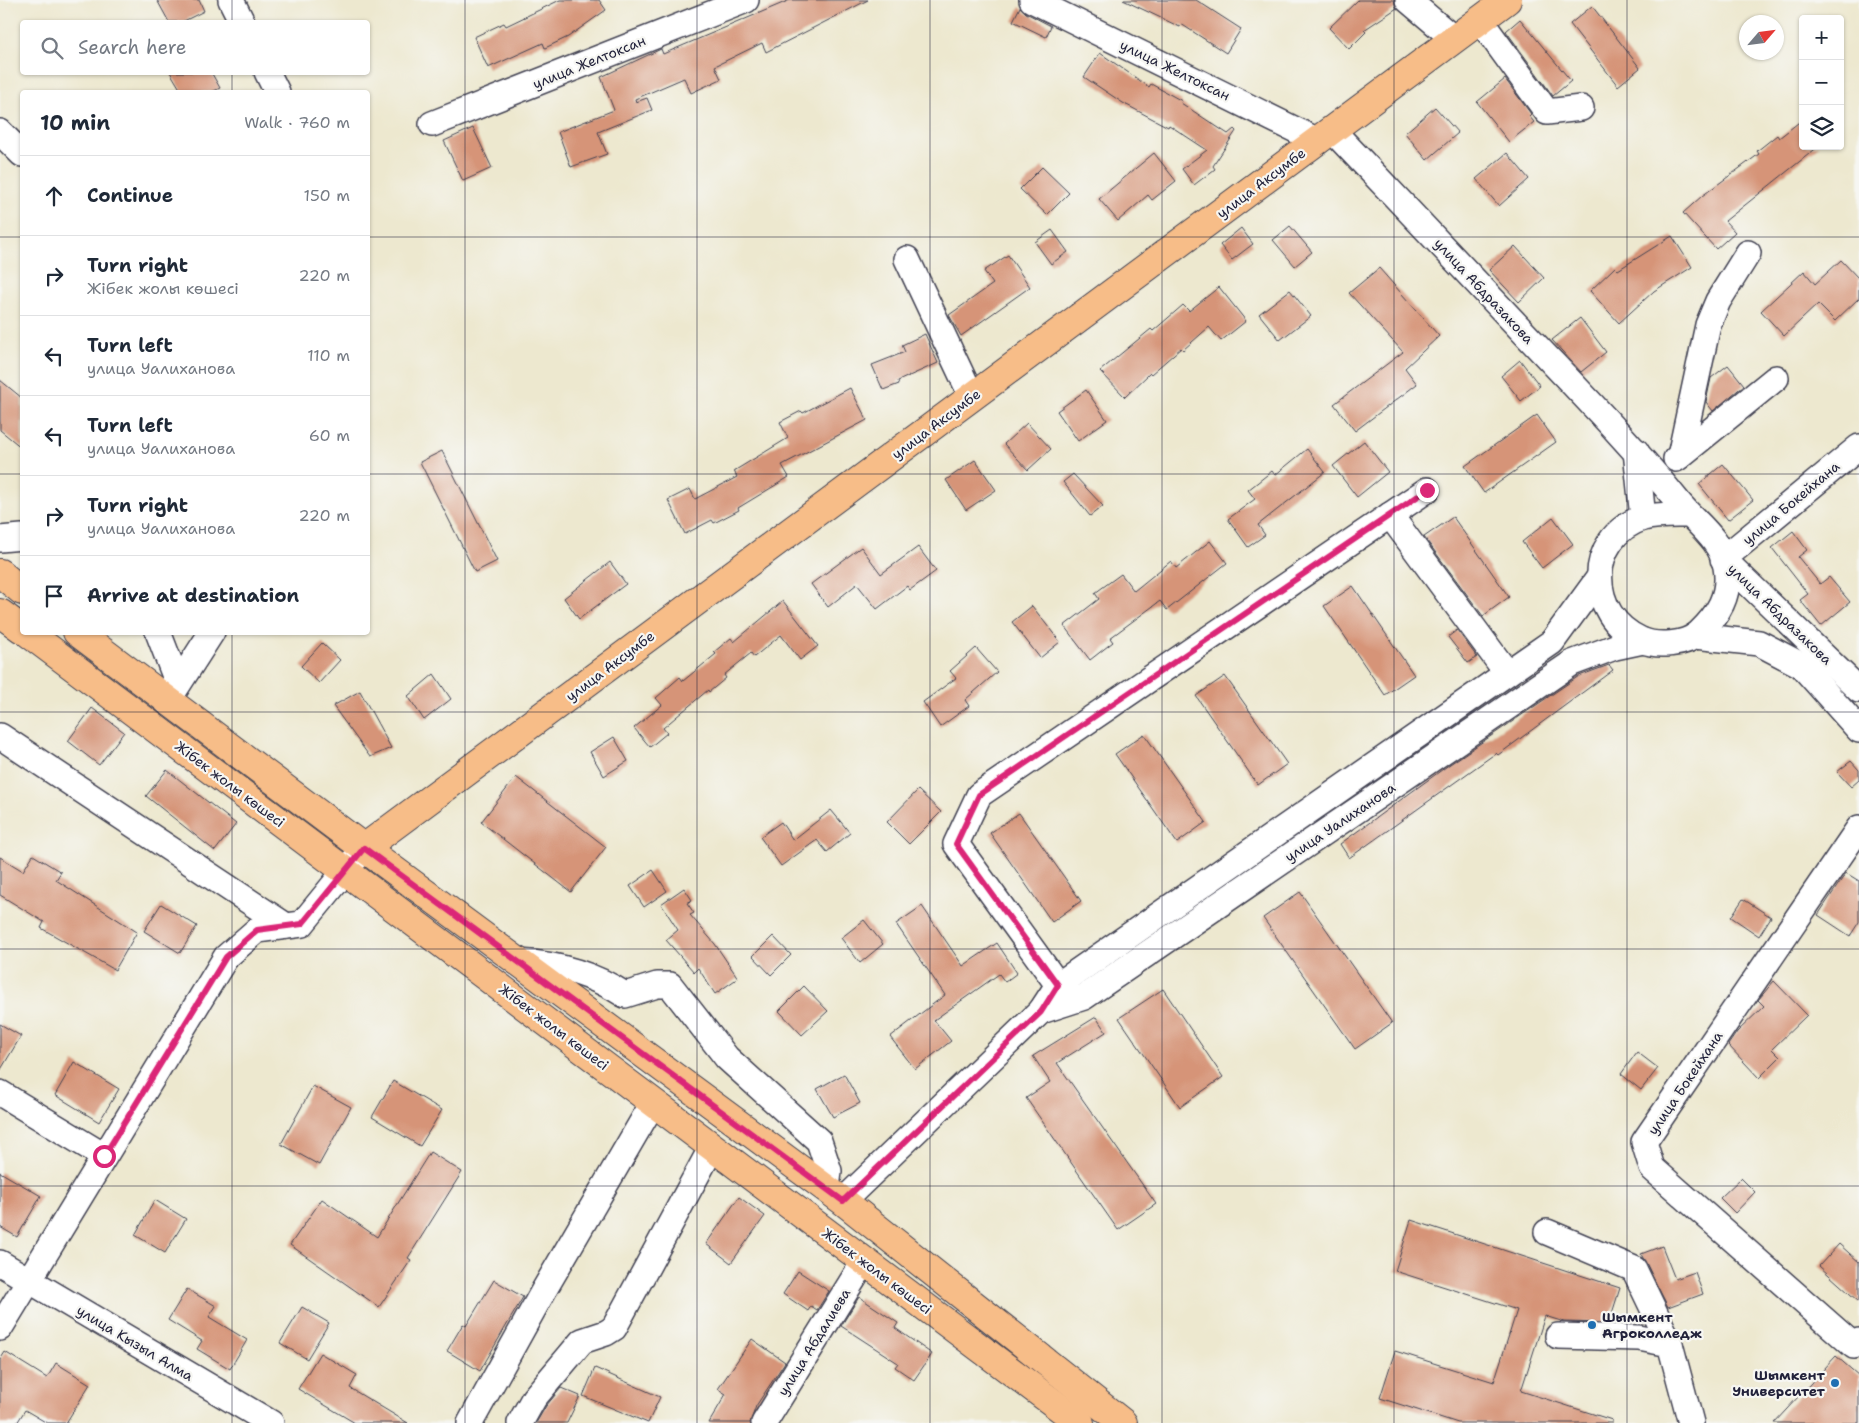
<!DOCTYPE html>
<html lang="en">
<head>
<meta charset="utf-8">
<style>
	body { margin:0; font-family:"Shantell Sans",sans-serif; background:#f2f2f3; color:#1f2937 }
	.controls { position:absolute; right:15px; top:15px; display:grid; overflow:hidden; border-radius:5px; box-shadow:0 1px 4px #0004 }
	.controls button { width:45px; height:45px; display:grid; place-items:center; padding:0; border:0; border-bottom:1px solid #e0e1e3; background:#fff; color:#1f2937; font:25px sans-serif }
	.compass { position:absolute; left:1739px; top:15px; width:45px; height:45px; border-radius:50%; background:#fff; box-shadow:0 1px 4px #0004; rotate:62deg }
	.stop { position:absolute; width:15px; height:15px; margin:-11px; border:4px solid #db2777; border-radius:50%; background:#fff }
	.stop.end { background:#db2777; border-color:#fff; box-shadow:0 1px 5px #0008 }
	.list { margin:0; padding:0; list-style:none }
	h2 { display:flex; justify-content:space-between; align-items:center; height:65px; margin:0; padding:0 20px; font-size:21px }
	h2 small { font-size:16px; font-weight:400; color:#747a83 }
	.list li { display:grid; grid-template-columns:32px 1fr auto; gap:15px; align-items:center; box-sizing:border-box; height:80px; padding:0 20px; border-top:1px solid #e0e1e3 }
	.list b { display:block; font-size:19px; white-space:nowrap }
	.list p { margin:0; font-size:16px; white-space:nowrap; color:#747a83 }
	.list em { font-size:16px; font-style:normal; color:#747a83 }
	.icon { flex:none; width:28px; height:28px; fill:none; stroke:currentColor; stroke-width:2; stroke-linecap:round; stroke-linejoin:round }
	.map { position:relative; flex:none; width:1859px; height:1423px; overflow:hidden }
	.search { position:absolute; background:#fff; box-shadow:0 1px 4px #0004; left:20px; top:20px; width:350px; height:55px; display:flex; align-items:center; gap:12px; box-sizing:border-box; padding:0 18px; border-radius:5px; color:#747a83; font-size:19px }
	.panel { position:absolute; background:#fff; box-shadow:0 1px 4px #0004; left:20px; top:90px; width:350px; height:545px; border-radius:5px }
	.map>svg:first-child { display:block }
	.building { fill:#d69478 }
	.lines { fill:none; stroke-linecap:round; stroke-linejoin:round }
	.minor-casing { stroke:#404051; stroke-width:28 }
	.major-casing { stroke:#404051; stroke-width:30 }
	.minor { stroke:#fff; stroke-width:25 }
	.major { stroke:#f7bd88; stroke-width:28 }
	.route { stroke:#db2777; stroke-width:6 }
	.grid { fill:none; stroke:#22223b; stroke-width:1; stroke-opacity:0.55 }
	.poi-dot { fill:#1f6fb2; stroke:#f6f6f2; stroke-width:2 }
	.labels { text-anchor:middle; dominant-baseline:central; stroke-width:4.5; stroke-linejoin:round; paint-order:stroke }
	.street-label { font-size:14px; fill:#22223b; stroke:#f6f6f2 }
	.poi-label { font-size:14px; font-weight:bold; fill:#22223b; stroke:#f6f6f2; text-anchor:start }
</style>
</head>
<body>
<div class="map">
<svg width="1859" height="1423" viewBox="0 0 1859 1423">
	<rect width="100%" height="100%" fill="#f6f6f2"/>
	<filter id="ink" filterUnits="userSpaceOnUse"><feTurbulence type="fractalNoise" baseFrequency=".02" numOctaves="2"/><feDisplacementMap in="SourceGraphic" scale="10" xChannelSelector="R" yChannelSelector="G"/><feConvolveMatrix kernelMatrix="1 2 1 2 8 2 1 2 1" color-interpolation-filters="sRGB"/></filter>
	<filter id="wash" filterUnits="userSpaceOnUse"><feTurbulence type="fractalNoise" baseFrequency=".0096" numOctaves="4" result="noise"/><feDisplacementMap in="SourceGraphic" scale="20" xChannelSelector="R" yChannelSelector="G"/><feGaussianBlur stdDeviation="1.12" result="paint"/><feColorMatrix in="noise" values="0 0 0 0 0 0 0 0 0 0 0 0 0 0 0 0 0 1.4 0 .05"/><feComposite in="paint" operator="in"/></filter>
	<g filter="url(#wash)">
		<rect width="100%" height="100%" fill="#ede8cf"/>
		<g id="blocks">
			<g class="building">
				<polygon points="157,0 199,0 204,11 182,22 169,22"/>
				<polygon points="560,0 599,0 606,10 568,37 545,48 543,43 488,68 474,37 504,23 506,26"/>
				<polygon points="790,0 868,0 766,52 762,43 715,66 721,79 691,93 684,78 635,99 636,102 647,98 652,110 598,132 607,154 571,167 558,132 614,110 601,77 661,49 663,54"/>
				<polygon points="1123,0 1196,0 1241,29 1226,53 1181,24 1180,27"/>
				<polygon points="1358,0 1394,0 1397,8 1364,30 1366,32 1349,49 1329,28"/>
				<polygon points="1592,6 1640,68 1618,86 1570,24"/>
				<polygon points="1020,7 1026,13 1051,26 1046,37 1013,21"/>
				<polygon points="1520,19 1571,81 1553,96 1506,31"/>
				<polygon points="1100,53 1149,87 1151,84 1182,101 1181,103 1228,134 1234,129 1236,131 1213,166 1215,169 1194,185 1182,169 1207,150 1169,125 1168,127 1123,103 1084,77"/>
				<polygon points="170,72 211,72 220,88 212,92 182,92"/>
				<polygon points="1505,79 1531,114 1529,116 1534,122 1509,142 1477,102"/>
				<polygon points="1435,107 1458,133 1427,160 1405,133"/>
				<polygon points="1803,119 1803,146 1819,146 1725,221 1735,232 1716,249 1683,213 1702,196 1759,154 1757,151 1777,135 1779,138"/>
				<polygon points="473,128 492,168 463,181 444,141"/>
				<polygon points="1154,153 1176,181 1152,200 1148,195 1118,221 1099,199"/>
				<polygon points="1507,153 1529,179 1499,206 1476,179"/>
				<polygon points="1042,167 1069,193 1047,215 1020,189"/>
				<polygon points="1290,226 1312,252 1295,266 1273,240"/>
				<polygon points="1241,228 1253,244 1232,260 1220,245"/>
				<polygon points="1052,230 1068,252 1051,264 1035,242"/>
				<polygon points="1672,236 1692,267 1654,291 1619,323 1590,291 1615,267 1618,270"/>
				<polygon points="1515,246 1544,278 1519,302 1489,270"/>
				<polygon points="1008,255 1030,287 961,336 949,315 993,284 984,271"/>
				<polygon points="1841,260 1859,279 1859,298 1835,321 1818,304 1784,336 1761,311 1804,271 1815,284"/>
				<polygon points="1379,268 1439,336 1405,368 1417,384 1355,431 1334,404 1403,352 1349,293"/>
				<polygon points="1219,287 1246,321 1221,341 1209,327 1183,350 1181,348 1151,374 1150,373 1125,397 1100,371 1151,329 1153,331 1183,305 1189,311"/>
				<polygon points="1290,290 1311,316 1280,340 1259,314"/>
				<polygon points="1580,318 1606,352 1581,372 1552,340"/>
				<polygon points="925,334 938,363 898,381 899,384 883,390 872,365 905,352 902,345"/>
				<polygon points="1520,360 1540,386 1521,401 1501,376"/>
				<polygon points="1728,365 1744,385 1713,411 1706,402 1711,378"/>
				<polygon points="0,380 22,398 22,448 0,430"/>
				<polygon points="850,388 867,420 782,465 789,477 738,508 739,510 714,523 712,520 685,534 668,500 690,489 695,499 737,477 734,471 788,438 780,422 801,411 803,413"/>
				<polygon points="1086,390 1107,420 1078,441 1057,411"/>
				<polygon points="1537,415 1556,442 1484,493 1465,466"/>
				<polygon points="1027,423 1051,449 1028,470 1004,444"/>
				<polygon points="1364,441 1388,472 1357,497 1333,466"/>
				<polygon points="1307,449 1325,472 1258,525 1265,535 1248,547 1228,519 1255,499 1248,490 1272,471 1275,475"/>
				<polygon points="442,451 497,561 475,572 420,462"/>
				<polygon points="975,460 996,490 966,510 946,480"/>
				<polygon points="1723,464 1753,500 1728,520 1699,484"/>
				<polygon points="1073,474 1103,506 1090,516 1063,482"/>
				<polygon points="1453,517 1509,597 1483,616 1424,537"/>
				<polygon points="1553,517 1573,544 1542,568 1522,542"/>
				<polygon points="1793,531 1807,550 1798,557 1820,584 1829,577 1850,602 1821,626 1800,600 1808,594 1772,548"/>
				<polygon points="1210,541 1227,563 1167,610 1160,601 1110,638 1113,642 1090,660 1064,626 1099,599 1095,593 1121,574 1134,591 1171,561 1176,568"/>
				<polygon points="861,547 881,574 918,547 936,571 910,590 907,586 877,609 857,584 828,607 811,584"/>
				<polygon points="610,562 626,584 579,619 564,598"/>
				<polygon points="1353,586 1414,675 1385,695 1324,606"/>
				<polygon points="783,601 818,646 800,660 781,635 754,657 751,653 724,675 726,678 709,692 708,690 663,728 667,733 650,747 634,728 662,705 656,698 680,677 683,681 716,654 714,652 731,638 734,642"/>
				<polygon points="1032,606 1060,642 1040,658 1012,622"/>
				<polygon points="1457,630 1477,657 1468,663 1448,637"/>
				<polygon points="322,643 340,660 319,683 301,666"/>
				<polygon points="976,648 997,672 965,700 969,706 940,727 923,702 956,678 950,671"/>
				<polygon points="1609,665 1613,670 1498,755 1496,753 1349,858 1340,844 1450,764 1579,676"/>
				<polygon points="434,674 451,699 424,720 408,696"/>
				<polygon points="1225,676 1287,764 1258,785 1196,696"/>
				<polygon points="360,691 391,748 370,757 333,706"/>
				<polygon points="92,708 124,732 99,765 68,741"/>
				<polygon points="1144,734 1206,822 1177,843 1115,754"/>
				<polygon points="614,737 628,761 604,776 590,752"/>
				<polygon points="1851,761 1859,770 1859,780 1851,787 1837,772"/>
				<polygon points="167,770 236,824 215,851 146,796"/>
				<polygon points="516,777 606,847 571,892 481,822"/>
				<polygon points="918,790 941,812 909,844 887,822"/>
				<polygon points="831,810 850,833 827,852 817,840 781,866 760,837 781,822 793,840"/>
				<polygon points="1019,813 1081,901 1052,922 990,833"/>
				<polygon points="33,855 61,872 56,880 137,932 115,970 41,928 44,922 0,895 0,857 23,871"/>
				<polygon points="653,870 667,891 644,907 630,886"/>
				<polygon points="1846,873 1859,881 1859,922 1850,936 1818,915"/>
				<polygon points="684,888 692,900 687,903 694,913 690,915 715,944 738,978 715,994 698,968 694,972 666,940 678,930 661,904"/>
				<polygon points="1300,892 1392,1023 1355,1049 1263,918"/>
				<polygon points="1743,899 1771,917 1759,936 1731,917"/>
				<polygon points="161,904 197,926 180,953 144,931"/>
				<polygon points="922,906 963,966 997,943 1017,973 1005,982 999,974 934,1020 951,1041 915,1069 890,1037 945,995 896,924"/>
				<polygon points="864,920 883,944 860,963 841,938"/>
				<polygon points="773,936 791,955 771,975 753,956"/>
				<polygon points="1774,981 1807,1015 1772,1049 1780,1057 1759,1078 1728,1045 1737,1032 1764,1006 1758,1000"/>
				<polygon points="804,986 828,1011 802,1035 779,1011"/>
				<polygon points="1163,989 1223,1077 1180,1107 1119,1018"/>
				<polygon points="1096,1017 1106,1032 1057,1063 1156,1204 1118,1230 1026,1098 1050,1082 1033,1056"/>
				<polygon points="0,1024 21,1036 0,1071"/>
				<polygon points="1637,1052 1658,1068 1641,1090 1621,1074"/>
				<polygon points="74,1062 119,1089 99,1122 55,1095"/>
				<polygon points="844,1074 860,1103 833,1117 817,1089"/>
				<polygon points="393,1081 442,1110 420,1146 372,1117"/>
				<polygon points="313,1086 351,1107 319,1165 281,1144"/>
				<polygon points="430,1152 462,1172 408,1258 411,1260 379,1307 290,1245 322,1199 377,1237"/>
				<polygon points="0,1172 41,1196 17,1237 0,1227"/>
				<polygon points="1741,1178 1755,1192 1735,1213 1720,1198"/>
				<polygon points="739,1197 765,1216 731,1263 706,1244"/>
				<polygon points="155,1200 186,1219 165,1253 135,1235"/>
				<polygon points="1411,1220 1620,1288 1609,1323 1564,1322 1545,1316 1521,1391 1612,1420 1612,1423 1458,1423 1380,1398 1395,1351 1494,1382 1517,1310 1395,1271"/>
				<polygon points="1839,1244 1859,1262 1859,1302 1819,1266"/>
				<polygon points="1662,1246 1675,1279 1695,1272 1703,1294 1668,1307 1641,1254"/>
				<polygon points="798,1271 829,1291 817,1310 811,1306 808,1311 783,1294"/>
				<polygon points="494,1280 523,1297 480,1371 447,1351 463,1324 466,1326"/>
				<polygon points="187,1289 216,1306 209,1317 247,1340 230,1369 197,1349 202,1341 168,1320"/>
				<polygon points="859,1297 898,1323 895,1328 932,1354 914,1380 895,1367 898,1363 841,1326"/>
				<polygon points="302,1307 329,1323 307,1359 280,1343"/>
				<polygon points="752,1339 785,1362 756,1406 750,1423 709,1423 726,1394 718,1389"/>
				<polygon points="5,1352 47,1378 56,1363 90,1384 66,1423 47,1423 25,1410 17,1423 0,1423 0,1360"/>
				<polygon points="320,1353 357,1375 350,1388 408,1423 355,1423 298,1389"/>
				<polygon points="1836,1356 1859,1376 1859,1423 1774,1423"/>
				<polygon points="595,1368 660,1397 648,1423 583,1396"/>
				<polygon points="561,1388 580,1396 567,1423 536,1423 546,1406"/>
			</g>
		</g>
	</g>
	<g filter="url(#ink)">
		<use href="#blocks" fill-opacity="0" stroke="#404051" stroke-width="1"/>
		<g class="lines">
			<defs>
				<g id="minor">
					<polyline points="231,0 242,22"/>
					<polyline points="1032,0 1318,141"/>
					<polyline points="1408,0 1454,39"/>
					<polyline points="1480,20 1547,112 1581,108"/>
					<polyline points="267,72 277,92"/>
					<polyline points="432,124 746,0"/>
					<path d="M1332 130C1398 199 1463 268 1529 338 1580 392 1633 446 1680 504 1696 523 1722 541 1726 567 1731 595 1718 615 1699 633 1686 645 1657 647 1641 640 1586 616 1585 537 1643 518 1657 514 1675 515 1690 515"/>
					<polyline points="0,132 22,154"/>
					<polyline points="907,259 972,397"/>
					<polyline points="1859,447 1723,559 1859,690"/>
					<polyline points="1636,451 1643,518"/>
					<polyline points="1680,456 1708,325 1718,301 1748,253"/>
					<polyline points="1676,459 1776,378"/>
					<polyline points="1390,515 1507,673"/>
					<polyline points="0,539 22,537"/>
					<polyline points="158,632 178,684"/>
					<polyline points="1695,636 1759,643 1801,665 1859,730"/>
					<polyline points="167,702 212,632"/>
					<polyline points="0,736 286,926"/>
					<polyline points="1859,828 1644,1142 1652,1168 1854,1346 1859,1341"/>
					<path d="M519 962C556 964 593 974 625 995L657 985H670L727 1058 819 1141 829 1171 827 1189"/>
					<polyline points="1058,985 956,844 979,795 1427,490"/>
					<polyline points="1041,1011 1084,997 1572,663 1615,647 1643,641"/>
					<polyline points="0,1093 104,1156"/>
					<polyline points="843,1201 1041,1011 1058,985 1552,642 1598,579"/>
					<polyline points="1547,1232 1634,1269 1670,1344"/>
					<polyline points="0,1263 271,1423"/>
					<polyline points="0,1328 226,957 257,930 302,924 364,848"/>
					<polyline points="1558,1336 1639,1338 1670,1344 1691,1423"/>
					<polyline points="470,1423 544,1290 653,1103"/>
					<polyline points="520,1423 534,1398 582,1341 606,1333 614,1328 712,1147"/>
					<polyline points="764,1423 864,1262"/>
				</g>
				<g id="major">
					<polyline points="0,573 22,591"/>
					<polyline points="0,613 22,629"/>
					<polyline points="27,632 1080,1423"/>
					<polyline points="77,632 364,848 843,1201 1123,1423"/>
					<polyline points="364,848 1507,0"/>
				</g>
			</defs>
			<use href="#minor" class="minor-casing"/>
			<use href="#major" class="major-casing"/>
			<use href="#minor" class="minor"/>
			<use href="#major" class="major"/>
		</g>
	</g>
	<g class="lines" filter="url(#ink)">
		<polyline class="route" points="104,1156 226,957 257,930 302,924 364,848 843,1201 1041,1012 1058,985 956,844 979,795 1427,490"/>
	</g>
	<path class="grid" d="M232 0V22M465 0V1423M697 0V1423M930 0V1423M1162 0V1423M1394 0V1423M1627 0V1423M232 72V92M0 237H22M368 237H1859M0 474H22M368 474H1859M232 632V1423M0 712H1859M0 949H1859M0 1186H1859"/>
	<g class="poi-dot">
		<circle cx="1592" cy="1325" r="5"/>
		<circle cx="1835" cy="1383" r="5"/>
	</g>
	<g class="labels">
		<g class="street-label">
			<text transform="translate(589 62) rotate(-22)">улица Желтоксан</text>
			<text transform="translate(1175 70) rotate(26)">улица Желтоксан</text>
			<text transform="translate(1261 183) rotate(-37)">улица Аксумбе</text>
			<text transform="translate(1484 291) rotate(47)">улица Абдразакова</text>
			<text transform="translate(936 424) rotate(-37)">улица Аксумбе</text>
			<text transform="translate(1791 503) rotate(-40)">улица Бокейхана</text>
			<text transform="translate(1780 614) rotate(44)">улица Абдразакова</text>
			<text transform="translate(610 666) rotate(-37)">улица Аксумбе</text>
			<text transform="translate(230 784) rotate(37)">Жібек жолы көшесі</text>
			<text transform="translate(1340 822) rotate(-34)">улица Уалиханова</text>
			<text transform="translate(554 1027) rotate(37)">Жібек жолы көшесі</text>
			<text transform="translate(1685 1083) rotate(-56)">улица Бокейхана</text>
			<text transform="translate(877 1271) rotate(37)">Жібек жолы көшесі</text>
			<text transform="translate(814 1342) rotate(-58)">улица Абдалиева</text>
			<text transform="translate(135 1343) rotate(31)">улица Кызыл Алма</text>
		</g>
		<g class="poi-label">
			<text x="1602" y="1317">Шымкент<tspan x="1602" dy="16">Агроколледж</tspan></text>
			<text x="1825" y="1375" text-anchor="end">Шымкент<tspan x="1825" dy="16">Университет</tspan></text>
		</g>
	</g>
</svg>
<div class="controls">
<button>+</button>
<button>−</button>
<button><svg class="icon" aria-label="layers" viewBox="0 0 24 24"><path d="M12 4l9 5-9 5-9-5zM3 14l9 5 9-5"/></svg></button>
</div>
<svg class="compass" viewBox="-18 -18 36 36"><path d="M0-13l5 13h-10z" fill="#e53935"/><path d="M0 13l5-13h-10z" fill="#747a83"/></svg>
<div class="stop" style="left:104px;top:1156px"></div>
<div class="stop end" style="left:1427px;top:490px"></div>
<div class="search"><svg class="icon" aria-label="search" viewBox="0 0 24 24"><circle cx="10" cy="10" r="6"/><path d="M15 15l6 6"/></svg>Search here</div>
<section class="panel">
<h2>10 min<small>Walk · 760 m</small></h2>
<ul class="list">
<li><svg class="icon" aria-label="ahead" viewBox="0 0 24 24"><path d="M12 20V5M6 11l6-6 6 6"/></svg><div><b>Continue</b></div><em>150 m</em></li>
<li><svg class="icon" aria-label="right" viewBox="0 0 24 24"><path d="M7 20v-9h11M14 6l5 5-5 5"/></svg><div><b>Turn right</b><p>Жібек жолы көшесі</p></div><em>220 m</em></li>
<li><svg class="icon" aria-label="left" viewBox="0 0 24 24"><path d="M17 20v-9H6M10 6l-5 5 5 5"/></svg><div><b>Turn left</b><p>улица Уалиханова</p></div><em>110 m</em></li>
<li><svg class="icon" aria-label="left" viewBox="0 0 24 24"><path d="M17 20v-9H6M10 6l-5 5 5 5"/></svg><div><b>Turn left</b><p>улица Уалиханова</p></div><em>60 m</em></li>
<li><svg class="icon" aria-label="right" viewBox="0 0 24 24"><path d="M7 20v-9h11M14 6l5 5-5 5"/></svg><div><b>Turn right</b><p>улица Уалиханова</p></div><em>220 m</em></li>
<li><svg class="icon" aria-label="arrive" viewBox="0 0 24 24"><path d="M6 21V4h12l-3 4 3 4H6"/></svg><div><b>Arrive at destination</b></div></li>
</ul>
</section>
</div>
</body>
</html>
